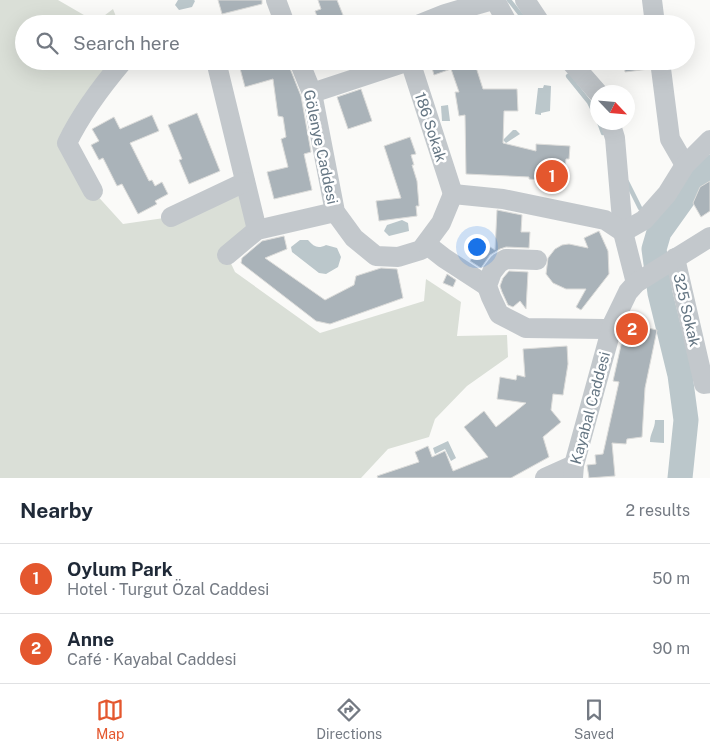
<!DOCTYPE html>
<html lang="en">
<head>
<meta charset="utf-8">
<style>
	body { margin:0; font-family:"Public Sans",sans-serif; background:#f6f6f7; color:#1f2937 }
	.compass { position:absolute; left:590px; top:85px; width:45px; height:45px; border-radius:50%; background:#fff; box-shadow:0 5px 20px #0002; rotate:116deg }
	.you { position:absolute; left:476px; top:246px; width:18px; height:18px; margin:-12px; border:4px solid #fff; border-radius:50%; background:#1a73e8; box-shadow:0 0 0 8px #1a73e833 }
	.badge { display:grid; place-items:center; width:32px; height:32px; border-radius:50%; background:#e4572e; color:#fff; font-size:16px; font-weight:700 }
	.pin { position:absolute; translate:-50% -50%; border:2px solid #fff; box-shadow:0 1px 5px #0006 }
	.list { margin:0; padding:0; list-style:none }
	h2 { display:flex; justify-content:space-between; align-items:center; height:65px; margin:0; padding:0 20px; font-size:21px }
	h2 small { font-size:16px; font-weight:400; color:#747a83 }
	.list li { display:grid; grid-template-columns:32px 1fr auto; gap:15px; align-items:center; box-sizing:border-box; height:70px; padding:0 20px; border-top:1px solid #e0e1e3 }
	.list b { display:block; font-size:19px; white-space:nowrap }
	.list p { margin:0; font-size:16px; white-space:nowrap; color:#747a83 }
	.list em { font-size:16px; font-style:normal; color:#747a83 }
	.icon { flex:none; width:28px; height:28px; fill:none; stroke:currentColor; stroke-width:2; stroke-linecap:round; stroke-linejoin:round }
	.map { position:relative; flex:none; width:710px; height:478px; overflow:hidden }
	.search { position:absolute; background:#fff; box-shadow:0 5px 20px #0002; left:15px; right:15px; top:15px; height:55px; display:flex; align-items:center; gap:12px; box-sizing:border-box; padding:0 18px; border-radius:28px; color:#747a83; font-size:19px }
	.sheet { height:205px; background:#fff }
	nav { display:flex; justify-content:space-around; align-items:center; box-sizing:border-box; height:70px; border-top:1px solid #e0e1e3; background:#fff; font-size:14px; color:#747a83 }
	nav a { display:grid; justify-items:center; gap:2px }
	nav .on { color:#e4572e }
	.map>svg:first-child { display:block }
	.green { fill:#dadfd7 }
	.water { fill:#bbc7cb }
	.lines { fill:none; stroke-linecap:round; stroke-linejoin:round }
	.stream { stroke:#bbc7cb; stroke-width:4.5 }
	.river { stroke:#bbc7cb; stroke-width:25 }
	.building { fill:#aab3b9; stroke:#dcdcda }
	.minor { stroke:#c3c8cc; stroke-width:20 }
	.labels { text-anchor:middle; dominant-baseline:central; stroke-width:5; stroke-linejoin:round; paint-order:stroke }
	.street-label { font-size:15px; fill:#657683; stroke:#fff }
</style>
</head>
<body>
<div class="map">
<svg width="710" height="478" viewBox="0 0 710 478">
	<rect width="100%" height="100%" fill="#fafaf8"/>
	<polygon class="green" points="0,0 58,0 96,22 113,9 119,24 24,24 24,61 123,61 67,143 93,191 123,224 171,217 245,182 257,230 227,255 235,272 320,333 424,301 426,279 461,302 457,336 507,335 508,357 467,386 435,419 429,437 388,449 361,478 0,478"/>
	<g class="water">
		<polygon points="178,0 194,0 195,1 192,7 179,10 175,5"/>
		<polygon points="544,85 551,86 550,111 541,113 541,115 535,114 538,88 543,88"/>
		<polygon points="448,105 450,121 442,121 441,106"/>
		<polygon points="513,130 516,130 520,134 506,143 503,140"/>
		<polygon points="402,220 408,223 409,231 389,236 384,231 387,225"/>
		<path d="M300 240H308C314 247 318 249 326 245L337 248 341 257 338 267 326 274 319 273 292 252 291 247Z"/>
		<path d="M655 420H664V443L650 442C650 433 655 429 655 420Z"/>
		<polygon points="448,441 456,458 451,461 445,449 435,454 433,448"/>
	</g>
	<g class="lines">
		<g class="stream">
			<polyline points="509,0 528,24"/>
			<polyline points="568,76 589,102 598,120"/>
			<polyline points="599,122 603,133"/>
			<polyline points="627,182 640,208"/>
			<polyline points="650,229 656,242"/>
		</g>
		<polyline class="river" points="680,478 686,420 680,375 660,293 654,249 659,232 699,176 710,167"/>
	</g>
	<g class="building">
		<polygon points="218,0 262,0 262,4 222,14"/>
		<polygon points="318,0 337,0 345,20 336,24 320,24 315,11 321,9"/>
		<polygon points="238,61 287,61 301,96 311,152 304,154 312,190 274,199 267,172 288,167 281,139 286,137 283,117 278,116 273,79 245,87"/>
		<polygon points="430,61 474,61 483,89 517,89 518,111 504,111 503,143 536,151 536,144 570,146 569,159 566,159 563,183 529,179 529,177 466,174 465,115 459,116 455,92 459,92 451,69 434,75"/>
		<polygon points="624,61 648,61 649,69 625,72"/>
		<polygon points="361,89 372,121 348,129 337,97"/>
		<polygon points="197,113 220,171 189,184 179,160 182,159 168,125"/>
		<polygon points="152,115 159,131 130,143 149,181 152,180 155,186 162,182 168,194 155,201 157,204 138,214 122,184 117,186 103,158 99,160 91,145 99,141 92,129 114,117 120,129"/>
		<polygon points="410,137 416,154 411,155 414,165 412,165 417,181 419,206 416,206 417,216 379,221 376,201 401,198 384,146"/>
		<polygon points="710,181 710,211 701,217 693,203 700,187"/>
		<polygon points="497,210 522,215 521,232 530,232 529,248 506,247 500,249 490,255 481,268 470,261 482,242 495,250"/>
		<polygon points="599,231 608,251 609,274 581,310 576,307 586,289 566,289 553,283 546,274 548,258 555,249 562,245 569,244 588,248 584,238"/>
		<polygon points="284,236 287,249 265,258 325,300 354,285 356,276 381,268 397,269 403,298 330,324 316,321 241,263 242,258 262,241"/>
		<polygon points="509,271 528,272 526,309 520,301 513,307 508,305 502,292 500,286 503,278"/>
		<polygon points="447,274 456,280 453,287 443,283"/>
		<polygon points="626,323 657,330 645,388 642,437 627,439 626,444 612,443 615,476 589,478 587,465 596,464 595,455 603,454 619,382 613,381"/>
		<polygon points="567,346 568,364 563,395 553,394 551,410 561,422 543,437 549,457 511,478 378,478 377,476 419,462 415,452 428,446 432,457 445,451 453,471 488,457 464,427 484,411 496,427 526,403 497,399 500,377 516,380 517,375 525,377 523,349"/>
	</g>
	<g class="lines">
		<g class="minor">
			<polyline points="276,0 285,24"/>
			<polyline points="495,0 508,24"/>
			<polyline points="525,0 541,24"/>
			<polyline points="652,0 655,24"/>
			<polyline points="420,24 445,14 493,0"/>
			<polyline points="216,61 257,230"/>
			<polyline points="299,61 312,93 335,212 354,238 376,256 398,257 421,250 441,223 453,194"/>
			<polyline points="410,61 453,194"/>
			<polyline points="570,61 598,93"/>
			<polyline points="660,61 670,139 685,165"/>
			<polyline points="312,93 409,61"/>
			<polyline points="610,122 615,138 623,232 636,283"/>
			<path d="M93 191 67 143C82 112 101 87 123 61"/>
			<polyline points="453,194 503,199 605,220 623,232 644,220 667,194 685,165 710,140"/>
			<polyline points="171,217 245,182"/>
			<polyline points="426,244 444,258 487,286"/>
			<polyline points="227,255 257,230 335,212"/>
			<polyline points="675,258 704,384 710,383"/>
			<polyline points="537,260 506,259 499,263 492,272 487,286 491,297 499,314 526,328 604,329"/>
			<polyline points="545,478 574,465"/>
			<polyline points="573,478 574,465 613,323 628,292 636,283 710,237"/>
		</g>
	</g>
	<g class="labels">
		<g class="street-label">
			<text transform="translate(431 127) rotate(72)">186 Sokak</text>
			<text transform="translate(321 147) rotate(78)">Gölenye Caddesi</text>
			<text transform="translate(687 310) rotate(77)">325 Sokak</text>
			<text transform="translate(590 408) rotate(-75)">Kayabal Caddesi</text>
		</g>
	</g>
</svg>
<svg class="compass" viewBox="-18 -18 36 36"><path d="M0-13l5 13h-10z" fill="#e53935"/><path d="M0 13l5-13h-10z" fill="#747a83"/></svg>
<div class="you"></div>
<div class="pin badge" style="left:552px;top:176px">1</div>
<div class="pin badge" style="left:632px;top:329px">2</div>
<div class="search"><svg class="icon" aria-label="search" viewBox="0 0 24 24"><circle cx="10" cy="10" r="6"/><path d="M15 15l6 6"/></svg>Search here</div>
</div>
<section class="sheet">
<h2>Nearby<small>2 results</small></h2>
<ul class="list">
<li><span class="badge">1</span><div><b>Oylum Park</b><p>Hotel · Turgut Özal Caddesi</p></div><em>50 m</em></li>
<li><span class="badge">2</span><div><b>Anne</b><p>Café · Kayabal Caddesi</p></div><em>90 m</em></li>
</ul>
</section>
<nav>
<a class="on"><svg class="icon" aria-label="map" viewBox="0 0 24 24"><path d="M3 6l6-2 6 2 6-2v14l-6 2-6-2-6 2zM9 4v14M15 6v14"/></svg>Map</a>
<a><svg class="icon" aria-label="directions" viewBox="0 0 24 24"><path d="M12 3l9 9-9 9-9-9zM9 14v-3h6M13 9l2 2-2 2"/></svg>Directions</a>
<a><svg class="icon" aria-label="saved" viewBox="0 0 24 24"><path d="M7 4h10v16l-5-4-5 4z"/></svg>Saved</a>
</nav>
</body>
</html>
